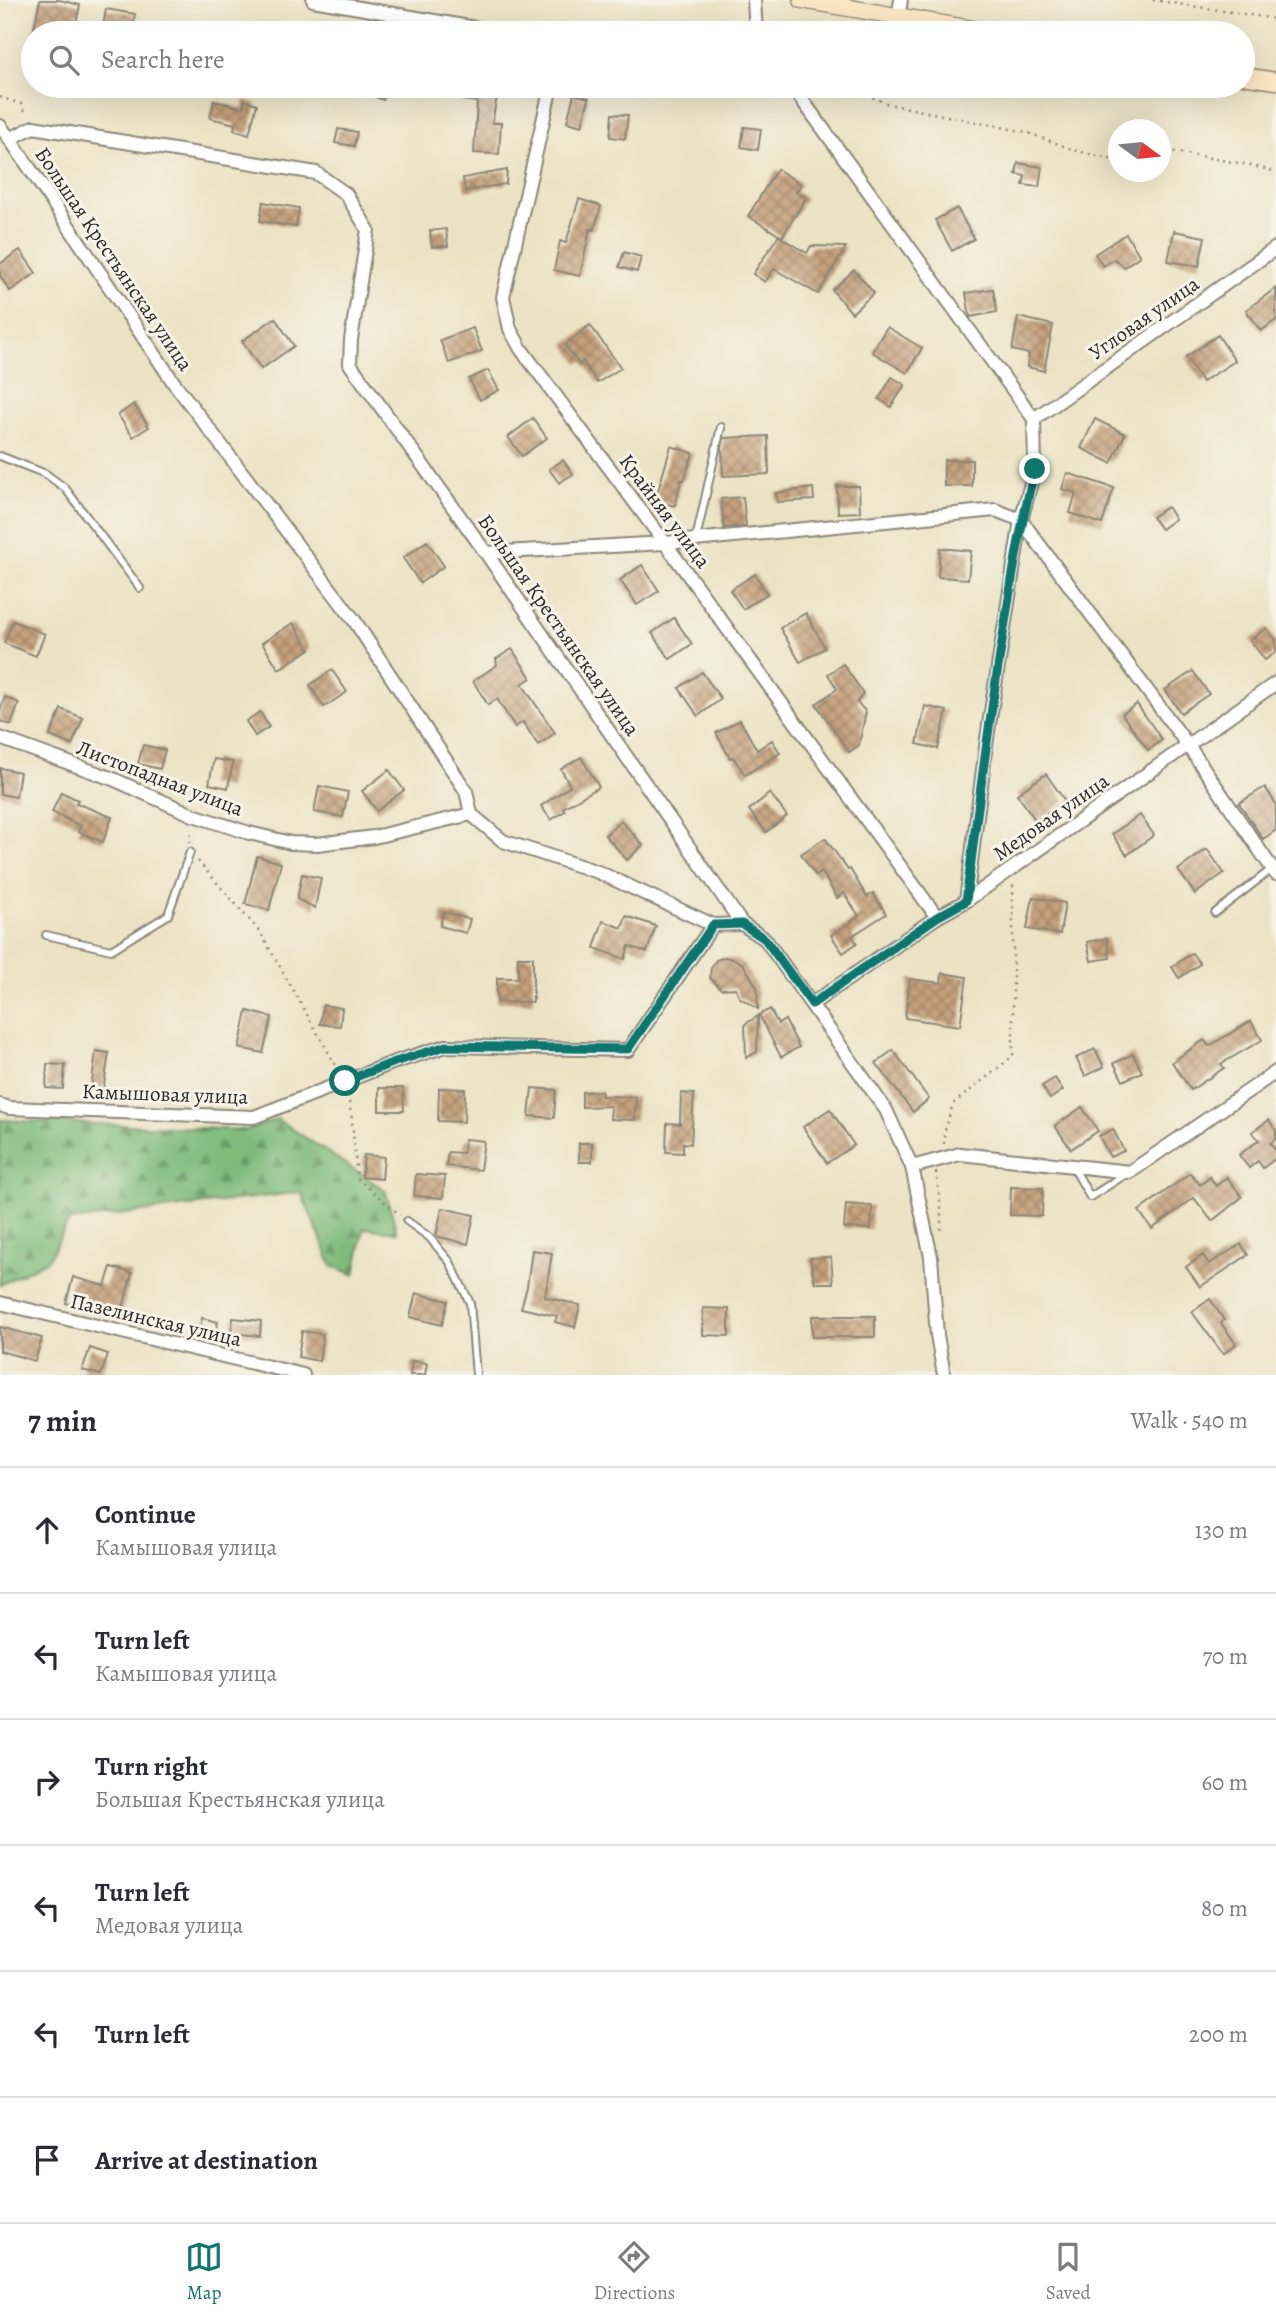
<!DOCTYPE html>
<html lang="en">
<head>
<meta charset="utf-8">
<style>
	body { margin:0; font-family:Alegreya,serif; background:#f2f2f3; color:#2b2b33 }
	.compass { position:absolute; left:1108px; top:119px; width:63px; height:63px; border-radius:50%; background:#fff; box-shadow:0 7px 28px #0002; rotate:105deg }
	.stop { position:absolute; width:21px; height:21px; margin:-16px; border:5px solid #0f766e; border-radius:50%; background:#fff }
	.stop.end { background:#0f766e; border-color:#fff; box-shadow:0 2px 7px #0008 }
	.list { margin:0; padding:0; list-style:none }
	h2 { display:flex; justify-content:space-between; align-items:center; height:91px; margin:0; padding:0 28px; font-size:30px }
	h2 small { font-size:23px; font-weight:400; color:#7c7c81 }
	.list li { display:grid; grid-template-columns:46px 1fr auto; gap:21px; align-items:center; box-sizing:border-box; height:126px; padding:0 28px; border-top:2px solid #e1e1e2 }
	.list b { display:block; font-size:26px; white-space:nowrap }
	.list p { margin:0; font-size:23px; white-space:nowrap; color:#7c7c81 }
	.list em { font-size:23px; font-style:normal; color:#7c7c81 }
	.icon { flex:none; width:38px; height:38px; fill:none; stroke:currentColor; stroke-width:2; stroke-linecap:round; stroke-linejoin:round }
	.map { position:relative; flex:none; width:1276px; height:1375px; overflow:hidden }
	.search { position:absolute; background:#fff; box-shadow:0 7px 28px #0002; left:21px; right:21px; top:21px; height:77px; display:flex; align-items:center; gap:18px; box-sizing:border-box; padding:0 24px; border-radius:38px; color:#7c7c81; font-size:26px }
	.sheet { height:847px; background:#fff }
	nav { display:flex; justify-content:space-around; align-items:center; box-sizing:border-box; height:98px; border-top:2px solid #e1e1e2; background:#fff; font-size:19px; color:#7c7c81 }
	nav a { display:grid; justify-items:center; gap:4px }
	nav .on { color:#0f766e }
	.map>svg:first-child { display:block }
	.forest { fill:url(#forest-firs); stroke:#557453; stroke-width:2 }
	.building { fill:url(#building-cross-hatch) }
	.lines { fill:none; stroke-linecap:round; stroke-linejoin:round }
	.service-casing { stroke:#8c8778; stroke-width:10 }
	.minor-casing { stroke:#8c8778; stroke-width:16 }
	.secondary-casing { stroke:#8c8778; stroke-width:19 }
	.path { stroke:#8c8778; stroke-width:2.5; stroke-dasharray:2 5; stroke-linecap:butt }
	.service { stroke:#fff; stroke-width:6 }
	.minor { stroke:#fff; stroke-width:12 }
	.secondary { stroke:#fbe6c4; stroke-width:16 }
	.route { stroke:#0f766e; stroke-width:9 }
	.labels { text-anchor:middle; dominant-baseline:central; stroke-width:6; stroke-linejoin:round; paint-order:stroke }
	.street-label { font-size:21px; fill:#2b2b2b; stroke:#f7f3e8 }
</style>
</head>
<body>
<div class="map">
<svg width="1276" height="1375" viewBox="0 0 1276 1375">
	<defs>
		<pattern id="forest-firs" width="22" height="20" patternUnits="userSpaceOnUse" patternTransform="scale(1.75)"><rect width="22" height="20" fill="#7fbc7b"/><path d="M5 1l3.5 6h-7zM16 11l3.5 6h-7z" fill="#689965"/></pattern>
		<pattern id="building-cross-hatch" width="8" height="8" patternUnits="userSpaceOnUse" patternTransform="scale(1.75)"><rect width="8" height="8" fill="#c5a17c"/><path d="M0 0l8 8M0 8l8-8" fill="none" stroke="#a08366"/></pattern>
	</defs>
	<rect width="100%" height="100%" fill="#f7f3e8"/>
	<filter id="ink" filterUnits="userSpaceOnUse"><feTurbulence type="fractalNoise" baseFrequency=".0143" numOctaves="2"/><feDisplacementMap in="SourceGraphic" scale="14" xChannelSelector="R" yChannelSelector="G"/><feConvolveMatrix kernelMatrix="1 2 1 2 8 2 1 2 1" color-interpolation-filters="sRGB"/></filter>
	<filter id="wash" filterUnits="userSpaceOnUse"><feTurbulence type="fractalNoise" baseFrequency=".00686" numOctaves="4" result="noise"/><feDisplacementMap in="SourceGraphic" scale="28" xChannelSelector="R" yChannelSelector="G"/><feGaussianBlur stdDeviation="1.57" result="paint"/><feColorMatrix in="noise" values="0 0 0 0 0 0 0 0 0 0 0 0 0 0 0 0 0 1.4 0 .05"/><feComposite in="paint" operator="in"/></filter>
	<g filter="url(#wash)">
		<rect width="100%" height="100%" fill="#ece3c4"/>
		<polygon class="forest" points="277,1119 385,1190 397,1232 364,1228 355,1275 332,1266 301,1192 69,1221 48,1260 0,1285 0,1120 247,1130"/>
		<g id="blocks">
			<g class="building">
				<polygon points="40,0 59,0 80,5 74,33 33,33"/>
				<polygon points="106,9 135,14 132,33 102,33"/>
				<polygon points="350,86 390,86 383,100"/>
				<polygon points="464,86 499,86 492,123 501,123 499,154 474,153 477,102 462,100"/>
				<polygon points="574,94 589,98 582,126 567,122"/>
				<polygon points="245,100 257,104 249,134 234,130 235,124 210,118 214,101 243,108"/>
				<polygon points="612,114 628,115 625,139 610,137"/>
				<polygon points="744,127 761,129 758,150 741,147"/>
				<polygon points="338,129 357,132 354,146 335,143"/>
				<polygon points="1018,163 1042,167 1039,187 1023,185 1025,176 1016,174"/>
				<polygon points="777,169 801,184 796,192 806,198 782,237 748,216"/>
				<polygon points="507,170 506,184 465,191 463,178"/>
				<polygon points="579,199 601,206 594,230 590,229 580,276 554,270 560,241 566,243"/>
				<polygon points="263,202 299,208 296,227 260,221"/>
				<polygon points="957,208 974,239 952,251 935,220"/>
				<polygon points="446,229 448,246 432,247 430,231"/>
				<polygon points="1174,231 1205,237 1199,266 1168,261"/>
				<polygon points="1126,234 1140,256 1124,267 1114,259 1103,266 1095,254"/>
				<polygon points="778,236 807,253 811,246 846,247 818,294 774,269 765,282 753,274"/>
				<polygon points="20,250 36,273 10,291 0,276 0,264"/>
				<polygon points="624,252 641,257 637,272 619,267"/>
				<polygon points="854,270 874,293 852,313 832,290"/>
				<polygon points="1276,288 1276,320 1261,331 1246,310"/>
				<polygon points="993,289 997,312 970,317 966,293"/>
				<polygon points="1018,317 1053,325 1044,371 1027,367 1029,354 1012,350"/>
				<polygon points="275,318 294,346 261,369 242,341"/>
				<polygon points="590,325 621,368 597,383 583,361 579,364 565,345"/>
				<polygon points="887,327 922,348 907,373 872,352"/>
				<polygon points="473,328 482,351 449,363 440,340"/>
				<polygon points="1218,335 1235,361 1202,382 1186,357"/>
				<polygon points="488,370 499,390 480,400 469,379"/>
				<polygon points="892,377 905,385 891,407 879,399"/>
				<polygon points="134,404 149,427 133,437 118,415"/>
				<polygon points="533,418 547,438 522,456 508,437"/>
				<polygon points="1095,419 1125,434 1111,463 1081,448"/>
				<polygon points="768,436 769,474 723,476 722,448 724,438"/>
				<polygon points="671,446 693,453 684,480 681,480 675,506 655,501"/>
				<polygon points="563,460 573,474 559,483 549,469"/>
				<rect x="944" y="460" width="28" height="26"/>
				<polygon points="1067,473 1114,488 1102,524 1070,513 1076,493 1062,489"/>
				<polygon points="837,486 859,486 860,512 838,513"/>
				<polygon points="813,488 814,500 777,502 776,493"/>
				<polygon points="743,497 746,526 724,528 721,499"/>
				<polygon points="1167,507 1175,519 1161,529 1152,517"/>
				<polygon points="427,541 444,566 420,583 403,558"/>
				<polygon points="940,548 971,551 968,579 938,577"/>
				<polygon points="642,565 659,591 637,605 620,580"/>
				<polygon points="755,574 767,594 743,609 730,590"/>
				<polygon points="806,613 825,648 800,662 780,628"/>
				<polygon points="674,618 692,644 670,659 652,633"/>
				<polygon points="13,621 45,634 36,656 4,643"/>
				<polygon points="293,623 310,649 279,669 262,643"/>
				<polygon points="1267,628 1276,641 1276,652 1265,660 1250,640"/>
				<polygon points="512,649 531,678 522,684 555,733 538,745 523,722 515,727 497,699 488,705 473,681 497,665 496,659"/>
				<polygon points="843,664 863,693 857,702 866,712 859,745 849,752 816,704 837,689 828,674"/>
				<polygon points="332,670 347,692 324,707 310,685"/>
				<polygon points="1193,671 1209,694 1181,713 1165,690"/>
				<polygon points="702,672 721,699 698,716 679,688"/>
				<polygon points="5,697 19,703 11,725 0,721 0,711"/>
				<polygon points="1137,704 1162,740 1148,750 1122,714"/>
				<polygon points="925,706 947,711 938,749 917,744"/>
				<polygon points="61,709 83,718 72,745 50,736"/>
				<polygon points="260,712 269,727 255,736 246,721"/>
				<polygon points="740,720 757,750 772,740 780,753 745,775 733,757 730,758 716,733"/>
				<polygon points="143,745 165,750 160,769 138,764"/>
				<polygon points="581,757 599,787 563,808 565,811 551,820 541,806 570,786 561,769"/>
				<polygon points="214,759 233,762 228,788 209,784"/>
				<polygon points="0,768 20,772 16,797 0,794"/>
				<polygon points="389,770 404,790 377,811 362,791"/>
				<polygon points="1046,774 1065,801 1036,821 1017,794"/>
				<polygon points="319,786 348,792 343,817 314,812"/>
				<polygon points="1265,787 1276,804 1276,830 1263,839 1239,803"/>
				<polygon points="61,792 78,800 76,803 112,817 103,842 78,832 81,826 52,812"/>
				<polygon points="770,793 787,816 766,832 749,810"/>
				<polygon points="1140,815 1154,835 1127,855 1112,834"/>
				<polygon points="621,821 643,845 627,860 605,835"/>
				<polygon points="825,838 848,870 850,869 867,897 873,893 886,914 852,936 857,943 843,953 831,935 859,916 844,893 837,898 822,872 816,876 801,854"/>
				<polygon points="1207,849 1224,873 1195,894 1178,870"/>
				<polygon points="257,856 281,863 269,910 245,904"/>
				<polygon points="302,874 321,878 315,908 297,899"/>
				<polygon points="1033,897 1065,903 1060,934 1027,929"/>
				<polygon points="443,912 470,919 466,933 440,926"/>
				<polygon points="626,916 656,926 647,952 629,946 625,959 594,948 603,921 622,928"/>
				<polygon points="1107,938 1110,958 1091,961 1087,942"/>
				<polygon points="1192,953 1200,964 1179,978 1172,967"/>
				<polygon points="518,957 533,957 533,1002 497,1002 497,978 518,978"/>
				<polygon points="725,957 736,960 743,964 757,987 758,1009 739,997 736,988 721,989 710,978 711,968 716,960"/>
				<polygon points="942,973 967,977 960,1026 905,1018 910,979 941,983"/>
				<polygon points="323,1005 342,1008 340,1026 320,1024"/>
				<polygon points="770,1009 778,1024 785,1020 799,1047 781,1057 759,1015"/>
				<polygon points="247,1011 272,1017 263,1053 239,1048"/>
				<polygon points="758,1016 757,1052 746,1058 745,1024"/>
				<polygon points="1251,1021 1262,1040 1221,1064 1224,1068 1191,1090 1172,1062 1204,1040 1209,1046"/>
				<polygon points="1095,1049 1104,1067 1085,1076 1076,1058"/>
				<polygon points="893,1050 929,1099 913,1112 876,1063"/>
				<polygon points="96,1051 109,1053 103,1092 91,1090"/>
				<polygon points="1133,1054 1142,1072 1123,1081 1114,1063"/>
				<polygon points="47,1064 65,1065 63,1089 46,1088"/>
				<polygon points="1055,1078 1063,1090 1050,1099 1042,1086"/>
				<polygon points="379,1088 403,1088 404,1111 379,1111"/>
				<polygon points="439,1088 465,1089 464,1122 438,1121"/>
				<polygon points="532,1088 556,1090 554,1118 529,1116"/>
				<polygon points="601,1091 602,1096 636,1097 635,1120 610,1119 611,1106 582,1107 582,1092"/>
				<polygon points="681,1093 694,1094 691,1144 683,1143 683,1153 666,1152 667,1123 680,1124"/>
				<polygon points="1082,1107 1098,1131 1071,1149 1055,1126"/>
				<polygon points="830,1109 854,1145 827,1163 803,1127"/>
				<polygon points="1269,1120 1276,1130 1276,1139 1270,1143 1276,1151 1276,1158 1263,1168 1258,1161 1249,1168 1239,1155 1259,1140 1252,1132"/>
				<polygon points="1113,1129 1124,1151 1110,1157 1099,1136"/>
				<polygon points="465,1139 484,1141 480,1170 446,1166 448,1152 463,1153"/>
				<rect x="579" y="1143" width="13" height="19"/>
				<polygon points="364,1155 384,1157 382,1179 362,1177"/>
				<polygon points="1190,1173 1200,1185 1210,1177 1216,1186 1227,1177 1242,1197 1212,1221 1194,1198 1152,1229 1139,1211"/>
				<polygon points="416,1174 445,1176 443,1198 414,1196"/>
				<polygon points="1011,1187 1043,1188 1042,1216 1010,1215"/>
				<polygon points="846,1204 872,1206 871,1229 844,1228"/>
				<polygon points="442,1208 474,1215 468,1244 436,1236"/>
				<polygon points="1241,1244 1248,1255 1200,1287 1186,1267 1203,1255 1209,1264"/>
				<polygon points="532,1250 552,1253 545,1297 580,1305 575,1327 555,1322 557,1316 521,1308 527,1287"/>
				<polygon points="831,1257 833,1283 815,1283 810,1258"/>
				<polygon points="111,1267 132,1273 122,1312 86,1302 84,1308 66,1303 73,1277 105,1286"/>
				<polygon points="416,1293 448,1301 442,1325 410,1317"/>
				<polygon points="1210,1299 1224,1320 1221,1323 1236,1344 1223,1354 1192,1312"/>
				<polygon points="703,1308 729,1309 729,1336 703,1335"/>
				<rect x="812" y="1316" width="63" height="21"/>
				<polygon points="202,1318 218,1322 212,1344 197,1341"/>
				<polygon points="233,1318 261,1321 260,1336 231,1333"/>
				<polygon points="0,1327 42,1338 35,1361 0,1351"/>
				<polygon points="302,1331 323,1334 319,1361 298,1357"/>
				<polygon points="90,1348 108,1354 101,1375 82,1370"/>
				<polygon points="412,1361 427,1363 425,1375 410,1375"/>
			</g>
		</g>
	</g>
	<g filter="url(#ink)">
		<use href="#blocks" fill-opacity="0" stroke="#8c8778" stroke-width="2"/>
		<g class="lines">
			<defs>
				<g id="service">
					<polyline points="0,456 46,474 65,488 140,588"/>
					<polyline points="696,539 721,427"/>
					<polyline points="1215,913 1272,869"/>
					<polyline points="46,935 111,950 168,915 190,852"/>
					<polyline points="1074,1168 1090,1197 1126,1174"/>
					<polyline points="407,1221 429,1237 450,1262 470,1303 476,1375"/>
				</g>
				<g id="minor">
					<polyline points="313,0 504,33"/>
					<polyline points="754,0 756,33"/>
					<polyline points="898,17 901,0"/>
					<polyline points="551,86 503,297 510,329 521,349 665,543 937,917"/>
					<polyline points="792,86 1034,419 1035,469 1021,520 1187,744 1276,874"/>
					<polyline points="0,126 10,139 33,127 316,173 346,194 368,230 351,340 350,364 486,553 742,924 765,939 886,1110 912,1167 931,1257 937,1335 944,1375"/>
					<polyline points="10,139 174,383 354,620 466,791 471,814"/>
					<polyline points="1034,419 1276,248"/>
					<polyline points="486,553 665,543 995,510 1021,520 988,731 966,901"/>
					<polyline points="0,738 113,779 193,815 249,833 291,843 317,844 374,837 471,814 503,841 598,872 713,925 742,924"/>
					<polyline points="812,1004 937,917 966,901 1276,683"/>
					<polyline points="0,1105 9,1108 254,1117 395,1062 446,1046 628,1050 713,925"/>
					<polyline points="912,1167 960,1154 1130,1172 1276,1072"/>
					<polyline points="0,1303 303,1375"/>
				</g>
				<g id="secondary">
					<polyline points="802,0 996,33"/>
					<polyline points="1243,76 1276,81"/>
				</g>
			</defs>
			<use href="#service" class="service-casing"/>
			<use href="#minor" class="minor-casing"/>
			<use href="#secondary" class="secondary-casing"/>
			<g class="path">
				<polyline points="1153,0 1276,19"/>
				<polyline points="847,86 888,104 1026,132 1077,151 1118,161"/>
				<polyline points="0,97 21,104 27,115"/>
				<polyline points="1160,153 1170,151 1250,165 1276,172"/>
				<polyline points="190,843 191,829"/>
				<polyline points="198,861 260,932 338,1069"/>
				<polyline points="348,1095 352,1120 357,1178 400,1215"/>
				<polyline points="944,1144 944,1133 953,1104 1013,1056 1013,883"/>
				<polyline points="936,1172 941,1207 941,1232"/>
			</g>
			<use href="#service" class="service"/>
			<use href="#minor" class="minor"/>
			<use href="#secondary" class="secondary"/>
		</g>
	</g>
	<g class="lines" filter="url(#ink)">
		<path class="route" d="M345 1081 395 1062 446 1046 628 1049 713 925 742 924 765 939 812 1004 937 917 966 901C977 814 988 728 1002 642 1011 584 1020 526 1035 469"/>
	</g>
	<g class="labels">
		<g class="street-label">
			<text transform="translate(114 259) rotate(56)">Большая Крестьянская улица</text>
			<text transform="translate(1144 318) rotate(-35)">Угловая улица</text>
			<text transform="translate(665 511) rotate(53)">Крайняя улица</text>
			<text transform="translate(559 625) rotate(55)">Большая Крестьянская улица</text>
			<text transform="translate(160 778) rotate(21)">Листопадная улица</text>
			<text transform="translate(1051 817) rotate(-35)">Медовая улица</text>
			<text transform="translate(165 1094) rotate(2)">Камышовая улица</text>
			<text transform="translate(156 1320) rotate(13)">Пазелинская улица</text>
		</g>
	</g>
</svg>
<svg class="compass" viewBox="-18 -18 36 36"><path d="M0-13l5 13h-10z" fill="#e53935"/><path d="M0 13l5-13h-10z" fill="#7c7c81"/></svg>
<div class="stop" style="left:345px;top:1081px"></div>
<div class="stop end" style="left:1035px;top:469px"></div>
<div class="search"><svg class="icon" aria-label="search" viewBox="0 0 24 24"><circle cx="10" cy="10" r="6"/><path d="M15 15l6 6"/></svg>Search here</div>
</div>
<section class="sheet">
<h2>7 min<small>Walk · 540 m</small></h2>
<ul class="list">
<li><svg class="icon" aria-label="ahead" viewBox="0 0 24 24"><path d="M12 20V5M6 11l6-6 6 6"/></svg><div><b>Continue</b><p>Камышовая улица</p></div><em>130 m</em></li>
<li><svg class="icon" aria-label="left" viewBox="0 0 24 24"><path d="M17 20v-9H6M10 6l-5 5 5 5"/></svg><div><b>Turn left</b><p>Камышовая улица</p></div><em>70 m</em></li>
<li><svg class="icon" aria-label="right" viewBox="0 0 24 24"><path d="M7 20v-9h11M14 6l5 5-5 5"/></svg><div><b>Turn right</b><p>Большая Крестьянская улица</p></div><em>60 m</em></li>
<li><svg class="icon" aria-label="left" viewBox="0 0 24 24"><path d="M17 20v-9H6M10 6l-5 5 5 5"/></svg><div><b>Turn left</b><p>Медовая улица</p></div><em>80 m</em></li>
<li><svg class="icon" aria-label="left" viewBox="0 0 24 24"><path d="M17 20v-9H6M10 6l-5 5 5 5"/></svg><div><b>Turn left</b></div><em>200 m</em></li>
<li><svg class="icon" aria-label="arrive" viewBox="0 0 24 24"><path d="M6 21V4h12l-3 4 3 4H6"/></svg><div><b>Arrive at destination</b></div></li>
</ul>
</section>
<nav>
<a class="on"><svg class="icon" aria-label="map" viewBox="0 0 24 24"><path d="M3 6l6-2 6 2 6-2v14l-6 2-6-2-6 2zM9 4v14M15 6v14"/></svg>Map</a>
<a><svg class="icon" aria-label="directions" viewBox="0 0 24 24"><path d="M12 3l9 9-9 9-9-9zM9 14v-3h6M13 9l2 2-2 2"/></svg>Directions</a>
<a><svg class="icon" aria-label="saved" viewBox="0 0 24 24"><path d="M7 4h10v16l-5-4-5 4z"/></svg>Saved</a>
</nav>
</body>
</html>
